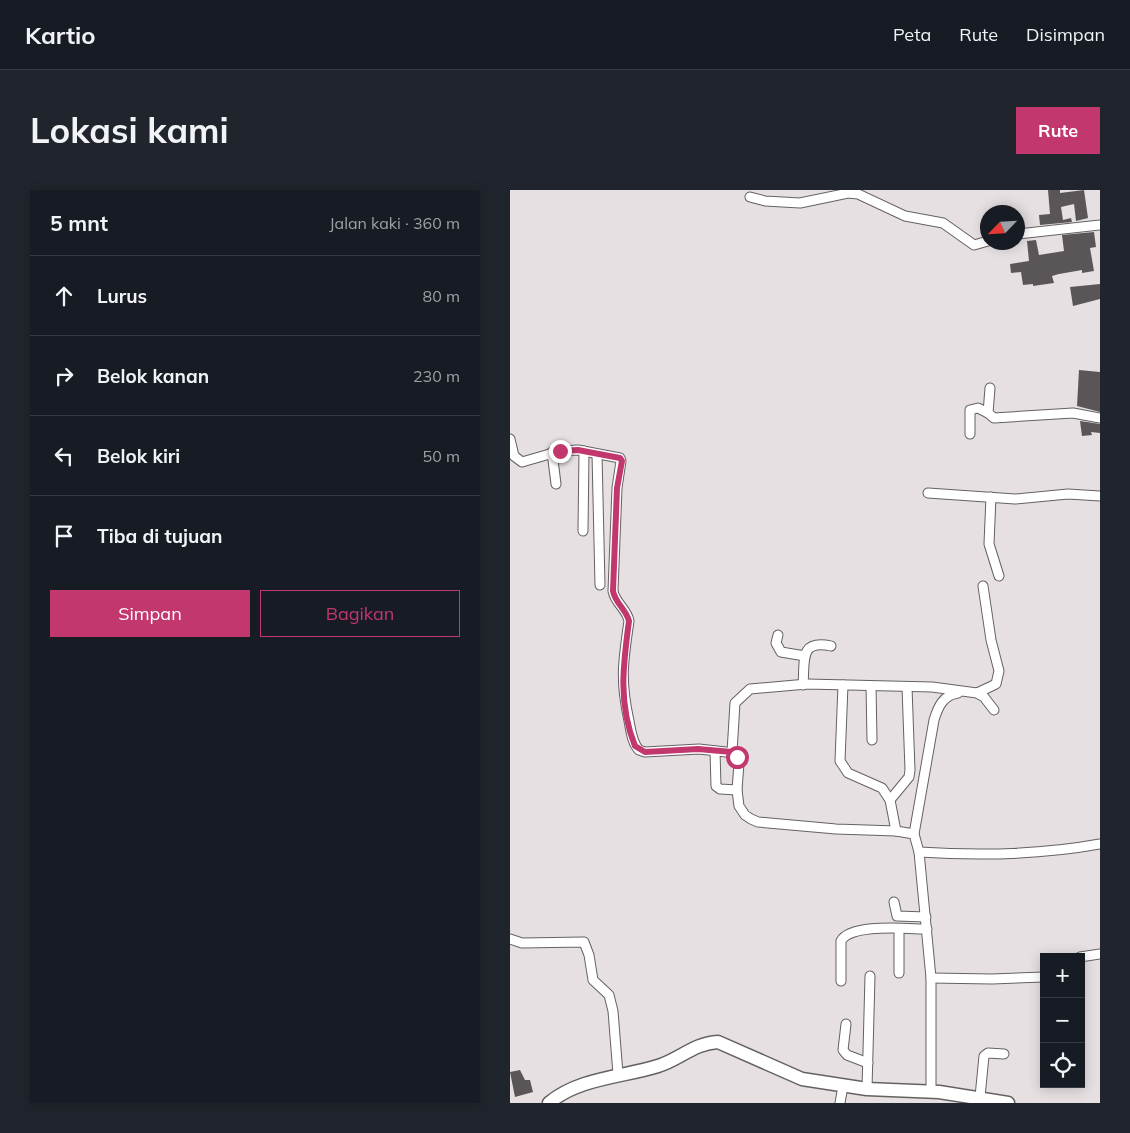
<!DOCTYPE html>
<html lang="id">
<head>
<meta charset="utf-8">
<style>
	body { margin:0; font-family:Mulish,sans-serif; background:#20242c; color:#f1f3f6 }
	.controls { position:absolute; right:15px; bottom:15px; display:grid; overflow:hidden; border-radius:0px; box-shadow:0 2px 12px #0003 }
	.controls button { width:45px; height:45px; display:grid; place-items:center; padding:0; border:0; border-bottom:1px solid #363941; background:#171b24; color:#f1f3f6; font:25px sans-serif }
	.compass { position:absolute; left:470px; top:15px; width:45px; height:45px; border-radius:50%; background:#171b24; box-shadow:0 2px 12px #0003; rotate:245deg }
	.stop { position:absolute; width:15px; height:15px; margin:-11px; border:4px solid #c2376e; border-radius:50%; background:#fff }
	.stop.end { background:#c2376e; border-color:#fff; box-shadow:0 1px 5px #0008 }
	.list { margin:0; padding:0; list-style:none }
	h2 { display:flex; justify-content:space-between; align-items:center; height:65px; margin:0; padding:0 20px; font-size:21px }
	h2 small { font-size:16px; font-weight:400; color:#9ea1a6 }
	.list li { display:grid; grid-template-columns:32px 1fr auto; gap:15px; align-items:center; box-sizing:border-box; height:80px; padding:0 20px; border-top:1px solid #363941 }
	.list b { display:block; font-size:19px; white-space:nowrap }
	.list em { font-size:16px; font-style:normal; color:#9ea1a6 }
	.actions { display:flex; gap:10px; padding:15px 20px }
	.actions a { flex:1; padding:11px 0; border:1px solid #c2376e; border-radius:0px; text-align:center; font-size:18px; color:#c2376e }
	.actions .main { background:#c2376e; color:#fff }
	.icon { flex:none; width:28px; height:28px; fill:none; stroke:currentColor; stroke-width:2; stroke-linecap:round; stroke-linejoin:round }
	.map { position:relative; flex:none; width:590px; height:913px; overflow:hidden; border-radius:0px }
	header { display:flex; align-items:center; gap:30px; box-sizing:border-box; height:70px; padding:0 25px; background:#171b24; border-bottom:1px solid #363941 }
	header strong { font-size:24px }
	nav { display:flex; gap:28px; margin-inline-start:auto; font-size:18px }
	.intro { display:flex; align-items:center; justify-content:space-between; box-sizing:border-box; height:120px; padding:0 30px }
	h1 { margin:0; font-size:35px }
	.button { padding:12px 22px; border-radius:0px; background:#c2376e; color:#fff; font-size:18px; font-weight:700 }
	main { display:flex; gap:30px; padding:0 30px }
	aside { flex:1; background:#171b24; border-radius:0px; box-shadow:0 2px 12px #0003 }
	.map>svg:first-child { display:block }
	.building { fill:#5a5657 }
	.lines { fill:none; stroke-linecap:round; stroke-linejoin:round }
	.street-casing { stroke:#656162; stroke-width:11 }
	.secondary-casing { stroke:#656162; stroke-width:15 }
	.street { stroke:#fff; stroke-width:9 }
	.secondary { stroke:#fff; stroke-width:12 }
	.route { stroke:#c2376e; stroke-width:6 }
</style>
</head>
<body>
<header>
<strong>Kartio</strong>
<nav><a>Peta</a><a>Rute</a><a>Disimpan</a></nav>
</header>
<div class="intro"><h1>Lokasi kami</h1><a class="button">Rute</a></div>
<main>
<aside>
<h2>5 mnt<small>Jalan kaki · 360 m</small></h2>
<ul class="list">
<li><svg class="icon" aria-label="ahead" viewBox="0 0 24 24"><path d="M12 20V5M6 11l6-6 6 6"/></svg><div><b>Lurus</b></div><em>80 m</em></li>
<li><svg class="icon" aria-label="right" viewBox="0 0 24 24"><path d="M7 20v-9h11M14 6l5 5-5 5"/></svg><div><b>Belok kanan</b></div><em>230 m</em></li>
<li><svg class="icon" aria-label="left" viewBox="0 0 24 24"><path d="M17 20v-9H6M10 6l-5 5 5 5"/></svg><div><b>Belok kiri</b></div><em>50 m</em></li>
<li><svg class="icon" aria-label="arrive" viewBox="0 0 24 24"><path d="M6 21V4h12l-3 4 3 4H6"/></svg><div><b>Tiba di tujuan</b></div></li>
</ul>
<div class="actions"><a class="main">Simpan</a><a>Bagikan</a></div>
</aside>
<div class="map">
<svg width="590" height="913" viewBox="0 0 590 913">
	<rect width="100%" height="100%" fill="#e6e0e2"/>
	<g class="building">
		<polygon points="538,0 550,0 550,3 574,0 578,28 566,31 564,14 551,17 553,30 561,28 562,32 530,35 529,25 540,24"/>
		<polygon points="584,42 586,57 580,58 584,81 572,83 572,80 549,84 542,86 544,93 523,96 523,94 513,95 511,82 501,83 500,74 519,71 517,51 526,50 529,65 554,61 552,45"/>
		<polygon points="590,94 590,109 563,116 560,97"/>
		<polygon points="569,180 590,182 590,222 567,216"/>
		<polygon points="570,231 590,234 590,243 581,242 582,245 572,246"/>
		<polygon points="10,880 15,890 20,890 23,902 5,907 0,882"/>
	</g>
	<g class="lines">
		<defs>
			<g id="street">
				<polyline points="240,7 255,11 290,13 338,3 348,4 395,26 433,33 464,55 478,51"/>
				<polyline points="508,44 590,35"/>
				<polyline points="480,198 478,223 484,228 563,223 590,228"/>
				<polyline points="460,244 460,220 468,218 478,223"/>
				<path d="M0 249 4 266 12 272 50 261 68 260 110 268 111 271 107 298 103 401C105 413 117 419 119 431 113 472 110 490 119 531 121 541 122 553 129 560L135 562 189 559 225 563 229 573 227 600 229 616 235 625 241 629 248 632 326 639 386 641"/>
				<polyline points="42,262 46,294"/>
				<polyline points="87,264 90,395"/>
				<polyline points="418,303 505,309 558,304 590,306"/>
				<polyline points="481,307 479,354 489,386"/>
				<polyline points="73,341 74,261"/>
				<polyline points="268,445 266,453 271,462 295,466"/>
				<path d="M293 495C295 471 289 449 321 456"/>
				<polyline points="333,495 330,571 338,583 372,598 380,610"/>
				<polyline points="361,496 362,550"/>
				<polyline points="397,497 400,580 399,587 380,610 386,641 404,644 409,662 421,788 421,901"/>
				<polyline points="467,503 474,507 484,520"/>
				<polyline points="205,561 206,596 210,599 227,600"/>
				<polyline points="222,562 225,513 240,499 297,494 422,497 467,503 486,494 489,481 481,450 473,396"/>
				<path d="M404 644 424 530C428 517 433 505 448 503"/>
				<path d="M409 662C470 666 530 665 590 654"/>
				<polyline points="384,712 387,726 416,727"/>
				<polyline points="389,739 389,783"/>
				<polyline points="0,749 12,753 74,752 79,765 83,790 99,805 103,821 108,884"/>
				<polyline points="570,767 590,764"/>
				<polyline points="421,788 482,789 534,787"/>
				<path d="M331 791V751C341 733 398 739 417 739"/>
				<polyline points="336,834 333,860 337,865 358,873"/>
				<polyline points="357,899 360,786"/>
				<polyline points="470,907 474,866 478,863 494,864"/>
				<polyline points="330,913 333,896"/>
			</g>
			<path id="secondary" d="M39 913C68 888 113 887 148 876 169 870 184 853 208 852L292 889 357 899 429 902 498 913"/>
		</defs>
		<use href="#street" class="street-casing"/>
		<use href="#secondary" class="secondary-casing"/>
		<use href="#street" class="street"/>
		<use href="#secondary" class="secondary"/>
	</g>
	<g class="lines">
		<path class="route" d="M50 261 68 260 110 268 112 271 107 298 103 401C105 413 116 419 119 431 113 475 108 514 125 556L135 562 188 559 222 562 227 567"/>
	</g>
</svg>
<div class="controls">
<button>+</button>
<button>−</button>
<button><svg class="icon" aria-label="locate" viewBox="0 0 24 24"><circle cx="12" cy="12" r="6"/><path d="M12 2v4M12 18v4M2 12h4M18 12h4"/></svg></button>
</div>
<svg class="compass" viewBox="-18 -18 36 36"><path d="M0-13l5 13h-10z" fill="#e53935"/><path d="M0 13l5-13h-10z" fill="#9ea1a6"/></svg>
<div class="stop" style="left:227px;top:567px"></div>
<div class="stop end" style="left:50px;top:261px"></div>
</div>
</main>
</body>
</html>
